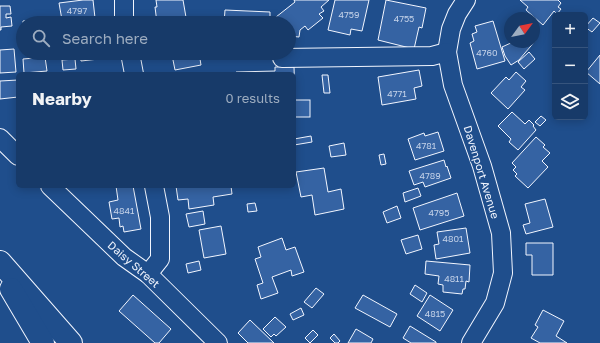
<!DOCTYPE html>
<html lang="en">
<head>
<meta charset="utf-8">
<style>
	body { margin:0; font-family:"Golos Text",sans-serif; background:#20416f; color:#f1f3f6 }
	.controls { position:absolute; right:12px; top:12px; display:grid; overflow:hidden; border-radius:6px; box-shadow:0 2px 10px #0003 }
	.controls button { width:36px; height:36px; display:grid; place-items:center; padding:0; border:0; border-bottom:1px solid #36547d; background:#173a69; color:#f1f3f6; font:20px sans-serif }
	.compass { position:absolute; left:504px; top:12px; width:36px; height:36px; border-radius:50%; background:#173a69; box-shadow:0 2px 10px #0003; rotate:57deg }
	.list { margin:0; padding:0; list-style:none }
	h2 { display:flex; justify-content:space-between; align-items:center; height:52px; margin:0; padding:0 16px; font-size:17px }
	h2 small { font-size:13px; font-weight:400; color:#9eadc0 }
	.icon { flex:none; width:22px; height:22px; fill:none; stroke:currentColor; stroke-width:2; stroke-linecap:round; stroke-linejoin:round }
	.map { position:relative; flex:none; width:600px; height:343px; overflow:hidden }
	.search { position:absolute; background:#173a69; box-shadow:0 2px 10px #0003; left:16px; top:16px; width:280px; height:44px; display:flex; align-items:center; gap:10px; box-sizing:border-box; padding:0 14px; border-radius:22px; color:#9eadc0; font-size:15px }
	.panel { position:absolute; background:#173a69; box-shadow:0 2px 10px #0003; left:16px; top:72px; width:280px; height:116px; border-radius:6px }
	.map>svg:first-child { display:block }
	.building { fill:#3563a3; stroke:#f2f6ff }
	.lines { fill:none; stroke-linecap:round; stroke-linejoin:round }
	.minor-casing { stroke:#f2f6ff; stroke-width:20 }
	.highway-casing { stroke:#f2f6ff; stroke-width:24 }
	.minor { stroke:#1f4e8c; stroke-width:18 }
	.highway { stroke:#1f4e8c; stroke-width:22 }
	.labels { text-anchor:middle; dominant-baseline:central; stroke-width:3; stroke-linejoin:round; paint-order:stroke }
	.number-label { font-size:9px; fill:#c3d1e8 }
	.street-label { font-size:11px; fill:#f2f6ff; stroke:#1f4e8c }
</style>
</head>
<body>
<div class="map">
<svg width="600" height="343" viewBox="0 0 600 343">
	<rect width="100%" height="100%" fill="#1f4e8c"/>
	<g class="building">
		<polygon points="83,0 93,0 95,18 93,18 94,23 67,23 67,20 62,20 59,3"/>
		<polygon points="156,0 183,0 187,23 157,23 155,7 157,7"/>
		<polygon points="294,0 329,0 321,7 324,11 319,14 323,18 308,30 305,26 300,30 299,37 289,36 289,23 276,23 276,17 295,2"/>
		<polygon points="335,0 369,0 362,31 351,29 350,35 328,30"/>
		<polygon points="386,0 426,8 422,28 419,27 414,49 378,40"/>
		<polygon points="520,0 558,0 561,3 558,7 561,9 557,14 554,11 543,25 526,10 528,7"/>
		<polygon points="0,6 10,6 11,14 6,14 6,18 11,17 12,26 1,27 1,30 0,30"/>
		<polygon points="225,10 270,12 270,23 224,23"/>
		<polygon points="593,18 600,23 592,32 585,27"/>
		<polygon points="43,19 44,23 23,23 23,21"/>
		<polygon points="493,21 505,61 477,69 470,43 474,41 472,34 477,32 475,26"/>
		<polygon points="534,38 536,40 519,60 511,65 505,56 502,47 513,42 534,42"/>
		<polygon points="14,49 16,72 0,73 0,50"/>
		<polygon points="529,52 535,59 524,69 518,62"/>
		<polygon points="80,53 98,53 99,59 81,61"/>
		<polygon points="162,53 199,53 201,65 175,70 172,55 162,56"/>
		<polygon points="600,55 600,84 586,72"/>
		<polygon points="45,57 47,71 24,73 23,59"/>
		<polygon points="75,59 76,69 63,70 62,60"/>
		<polygon points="275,67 294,67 295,97 294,97 294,74 236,74 236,72 275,71"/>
		<polygon points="419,70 422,86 414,88 416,99 382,105 378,77"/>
		<polygon points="516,72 526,81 521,87 525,90 508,109 491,93 506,77 509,80"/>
		<polygon points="322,75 328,75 330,93 324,93"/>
		<polygon points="18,80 18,97 0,99 0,81"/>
		<rect x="294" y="100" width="16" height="17"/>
		<polygon points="512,112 525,124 529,120 534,125 533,126 536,130 518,150 509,142 511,139 498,126"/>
		<polygon points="541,116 546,120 540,126 535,122"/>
		<polygon points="438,132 444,151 415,160 408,139 424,133 425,136"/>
		<polygon points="311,136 312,142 294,145 294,139"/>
		<polygon points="536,137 545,145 543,147 550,153 542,161 548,167 528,188 515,176 517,174 513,170 516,167 512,163"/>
		<polygon points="344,143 346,155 331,157 329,146"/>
		<polygon points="384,154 386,164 381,165 379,155"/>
		<polygon points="444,160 446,167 447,166 451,178 425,187 423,182 414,185 409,171"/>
		<polygon points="324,168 328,192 341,189 344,209 315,215 312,195 301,197 296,172"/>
		<polygon points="116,186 133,186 141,229 124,232 123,226 120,227 119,218 112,219 109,202 118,200"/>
		<polygon points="176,186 231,186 232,194 213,197 214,205 189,209 188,199 178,200"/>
		<polygon points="418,188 421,196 405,202 403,193"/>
		<polygon points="457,193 464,216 420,230 413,208"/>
		<polygon points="545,199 553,227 526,234 523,225 530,223 525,204"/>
		<polygon points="255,203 257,211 248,212 247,204"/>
		<polygon points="397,206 401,218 387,223 383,212"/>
		<polygon points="203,211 205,224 189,227 186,214"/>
		<polygon points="221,226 226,254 204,258 199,230"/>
		<polygon points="466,228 470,253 436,259 434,245 439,244 437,232"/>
		<polygon points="418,235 422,249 406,254 401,240"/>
		<polygon points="282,238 286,250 295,247 304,272 292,276 291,270 272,277 278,293 261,299 257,285 263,283 255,259 261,257 258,247"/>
		<polygon points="526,243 553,243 553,275 532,275 532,255 526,255"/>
		<polygon points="199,261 201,270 188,273 186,264"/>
		<polygon points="426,261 470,265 469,282 466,281 465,289 463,289 462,294 443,292 443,285 438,284 439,276 425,274"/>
		<polygon points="415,285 427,293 422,302 410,294"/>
		<polygon points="316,288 324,294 312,308 304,302"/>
		<polygon points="133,295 171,329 159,343 155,343 119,311"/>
		<polygon points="363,295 397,314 390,327 355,308"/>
		<polygon points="430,295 453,310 440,331 417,316"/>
		<polygon points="301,308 304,315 293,320 290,314"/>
		<polygon points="543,310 564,321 556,336 567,343 540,343 531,338 538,327 535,325"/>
		<polygon points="275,317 286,327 276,336 274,334 271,337 263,329"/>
		<polygon points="250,320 274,343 248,343 238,333"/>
		<polygon points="410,326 436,342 436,343 411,343 403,338"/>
		<polygon points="356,329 373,339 371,343 348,343"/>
		<polygon points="313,330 318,335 310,343 305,338"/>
		<polygon points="334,334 340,341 338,343 335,343 330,338"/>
	</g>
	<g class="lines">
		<defs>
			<g id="minor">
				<polyline points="124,0 124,16 125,23"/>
				<polyline points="466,0 457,14 451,29 447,52 453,85 482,166 501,233 503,273 495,303 471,343"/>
				<polyline points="130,53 134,74"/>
				<polyline points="282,58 432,56 447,52"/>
				<polyline points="0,138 18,156"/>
				<polyline points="50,186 124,257 148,274 218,343"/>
				<polyline points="148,274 160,259 160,217 154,186"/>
			</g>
			<g id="highway">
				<polyline points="0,262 71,343"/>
				<polyline points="11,289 43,343"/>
			</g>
		</defs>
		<use href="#minor" class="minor-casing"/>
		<use href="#highway" class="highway-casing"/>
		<use href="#minor" class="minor"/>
		<use href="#highway" class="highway"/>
	</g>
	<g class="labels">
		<g class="number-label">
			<text x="77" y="10">4797</text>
			<text x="349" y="14">4759</text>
			<text x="404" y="18">4755</text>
			<text x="487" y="52">4760</text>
			<text x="397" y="93">4771</text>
			<text x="426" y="145">4781</text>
			<text x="430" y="175">4789</text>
			<text x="124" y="210">4841</text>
			<text x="439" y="212">4795</text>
			<text x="453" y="238">4801</text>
			<text x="454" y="278">4811</text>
			<text x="435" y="313">4815</text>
		</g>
		<g class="street-label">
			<text transform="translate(482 172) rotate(73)">Davenport Avenue</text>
			<text transform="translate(134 264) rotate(41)">Daisy Street</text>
		</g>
	</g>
</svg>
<div class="controls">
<button>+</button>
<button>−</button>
<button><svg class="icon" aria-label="layers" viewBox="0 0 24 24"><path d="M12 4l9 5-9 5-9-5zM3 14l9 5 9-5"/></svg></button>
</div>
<svg class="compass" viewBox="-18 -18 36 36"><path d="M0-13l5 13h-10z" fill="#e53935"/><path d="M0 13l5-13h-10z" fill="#9eadc0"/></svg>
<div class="search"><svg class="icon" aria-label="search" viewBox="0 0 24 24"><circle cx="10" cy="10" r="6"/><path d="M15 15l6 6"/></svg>Search here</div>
<section class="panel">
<h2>Nearby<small>0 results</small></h2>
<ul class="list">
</ul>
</section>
</div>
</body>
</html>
